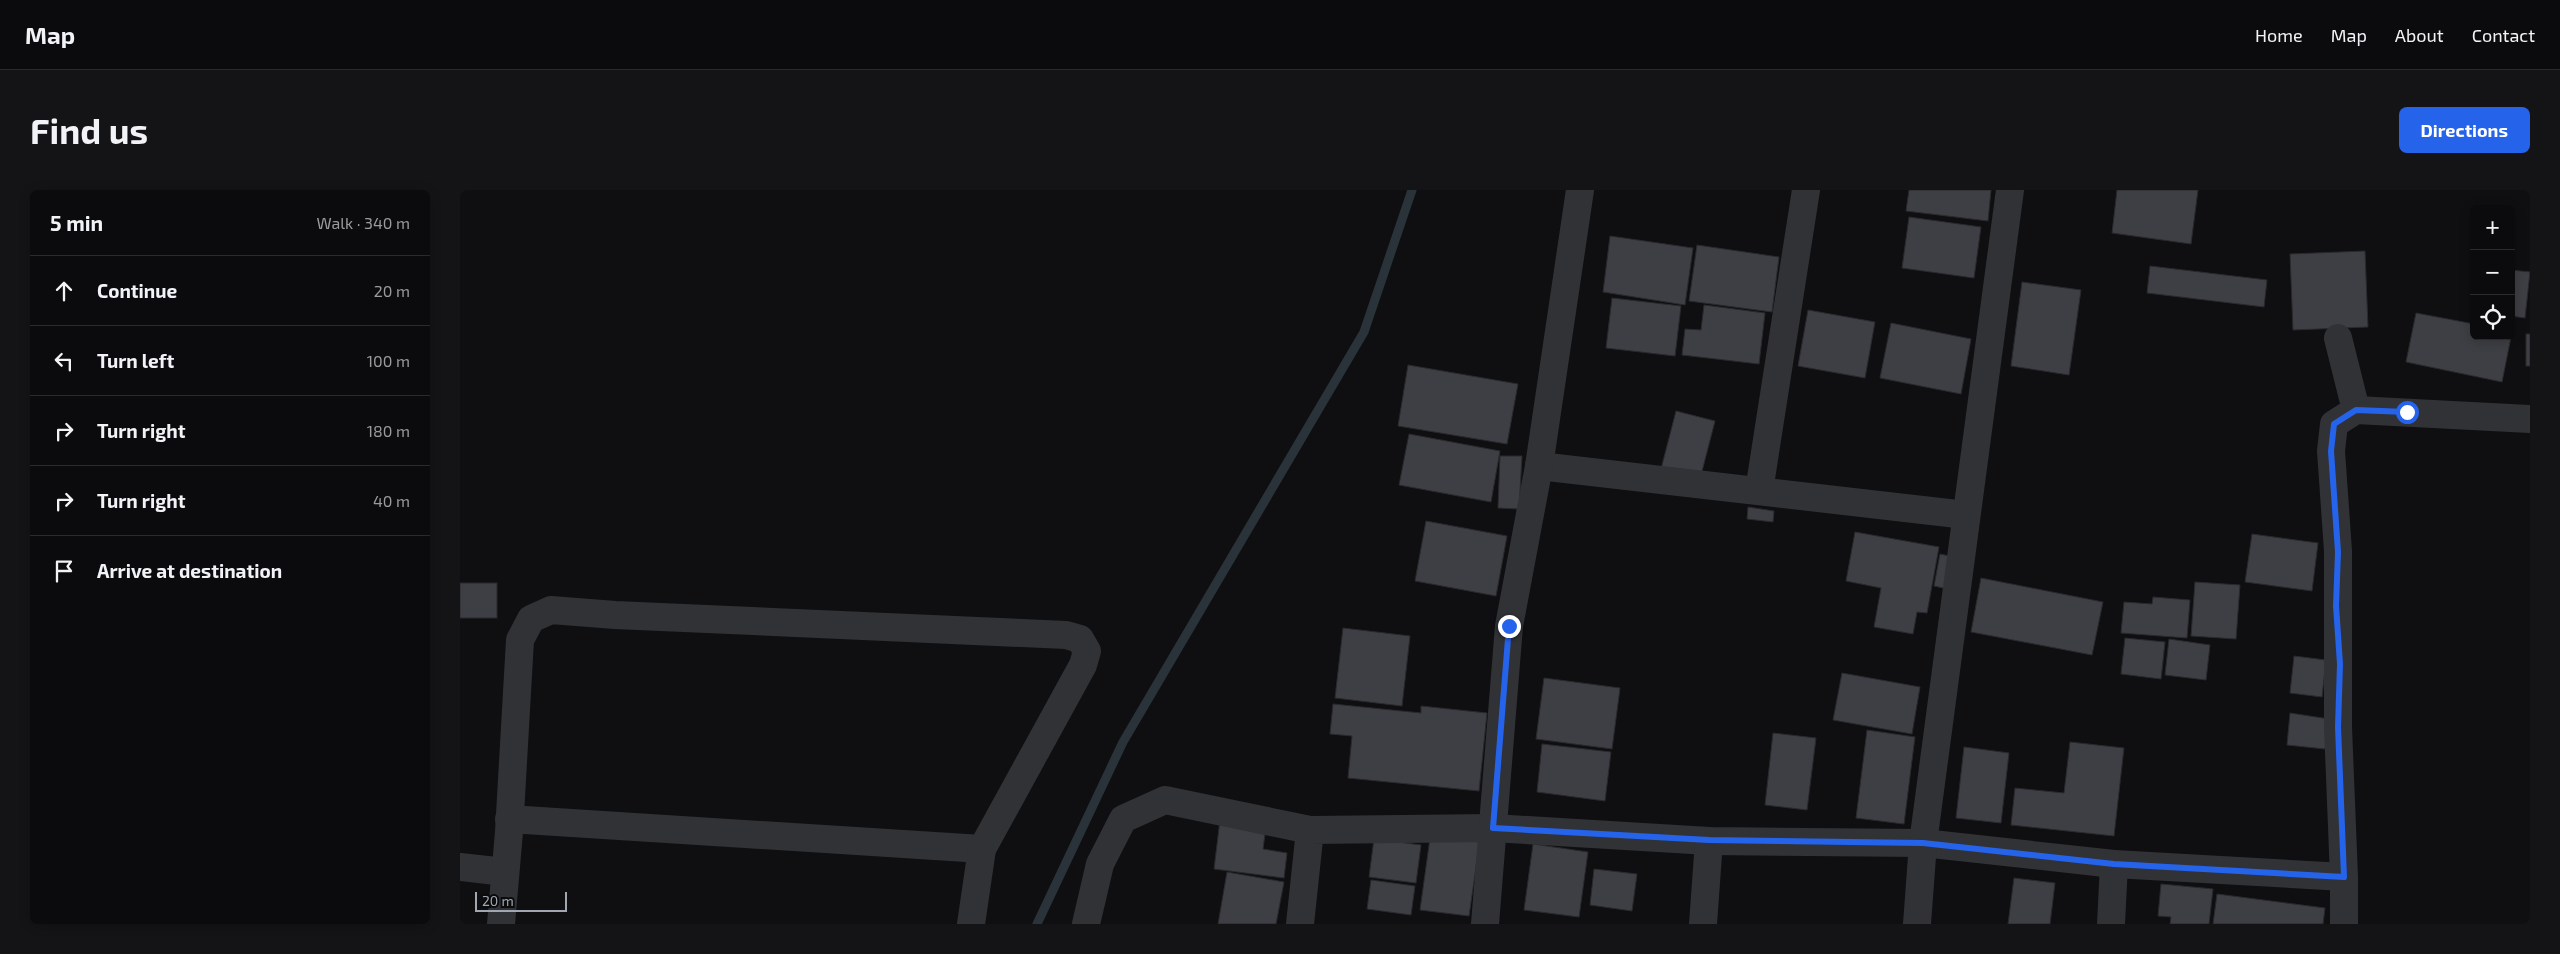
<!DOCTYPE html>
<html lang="en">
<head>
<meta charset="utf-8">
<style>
	body { margin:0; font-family:"Exo 2",sans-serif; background:#141416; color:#f1f3f6 }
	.controls { position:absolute; right:15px; top:15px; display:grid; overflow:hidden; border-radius:8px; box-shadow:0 2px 12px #0003 }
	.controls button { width:45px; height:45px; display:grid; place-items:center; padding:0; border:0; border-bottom:1px solid #2b2b2e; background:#0b0b0d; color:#f1f3f6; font:25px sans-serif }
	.scale { position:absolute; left:15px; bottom:12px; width:92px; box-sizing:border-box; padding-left:5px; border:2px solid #a1a7b1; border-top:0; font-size:14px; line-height:18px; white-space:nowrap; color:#a1a7b1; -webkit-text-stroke:4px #0a0b0c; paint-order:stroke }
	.stop { position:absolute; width:15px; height:15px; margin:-11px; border:4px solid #2563eb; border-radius:50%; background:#fff }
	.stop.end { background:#2563eb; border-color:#fff; box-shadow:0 1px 5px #0008 }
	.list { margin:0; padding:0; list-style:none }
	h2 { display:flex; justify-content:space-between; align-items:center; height:65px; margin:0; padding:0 20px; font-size:21px }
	h2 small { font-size:16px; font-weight:400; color:#9a9b9d }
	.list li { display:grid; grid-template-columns:32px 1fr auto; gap:15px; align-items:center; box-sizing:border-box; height:70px; padding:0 20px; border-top:1px solid #2b2b2e }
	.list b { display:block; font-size:19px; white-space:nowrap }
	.list em { font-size:16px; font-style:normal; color:#9a9b9d }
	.icon { flex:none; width:28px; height:28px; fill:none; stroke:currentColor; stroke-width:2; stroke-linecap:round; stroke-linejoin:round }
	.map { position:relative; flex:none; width:2070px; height:734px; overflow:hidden; border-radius:8px }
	header { display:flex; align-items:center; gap:30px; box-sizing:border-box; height:70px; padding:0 25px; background:#0b0b0d; border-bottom:1px solid #2b2b2e }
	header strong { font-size:24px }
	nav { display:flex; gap:28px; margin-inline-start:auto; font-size:18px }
	.intro { display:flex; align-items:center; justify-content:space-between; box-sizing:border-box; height:120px; padding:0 30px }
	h1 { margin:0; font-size:35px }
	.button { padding:12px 22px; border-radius:8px; background:#2563eb; color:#fff; font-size:18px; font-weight:700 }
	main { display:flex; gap:30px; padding:0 30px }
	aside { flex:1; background:#0b0b0d; border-radius:8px; box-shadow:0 2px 12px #0003 }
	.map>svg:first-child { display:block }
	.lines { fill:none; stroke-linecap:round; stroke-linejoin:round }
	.stream { stroke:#293339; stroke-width:9 }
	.building { fill:#3e3f44; stroke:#292a2d }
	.minor { stroke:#303236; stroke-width:28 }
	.route { stroke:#2563eb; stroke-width:6 }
</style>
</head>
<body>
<header>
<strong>Map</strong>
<nav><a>Home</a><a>Map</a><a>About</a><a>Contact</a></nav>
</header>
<div class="intro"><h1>Find us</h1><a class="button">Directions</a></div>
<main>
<aside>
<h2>5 min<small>Walk · 340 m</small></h2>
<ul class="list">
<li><svg class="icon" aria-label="ahead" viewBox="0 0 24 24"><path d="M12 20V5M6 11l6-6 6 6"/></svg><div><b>Continue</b></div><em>20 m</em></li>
<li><svg class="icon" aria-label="left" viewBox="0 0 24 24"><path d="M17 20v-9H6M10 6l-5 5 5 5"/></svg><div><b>Turn left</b></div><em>100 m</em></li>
<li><svg class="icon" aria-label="right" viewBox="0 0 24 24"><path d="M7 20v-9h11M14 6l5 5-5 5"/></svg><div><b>Turn right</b></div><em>180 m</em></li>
<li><svg class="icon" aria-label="right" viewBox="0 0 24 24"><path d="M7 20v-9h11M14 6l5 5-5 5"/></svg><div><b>Turn right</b></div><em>40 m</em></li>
<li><svg class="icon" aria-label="arrive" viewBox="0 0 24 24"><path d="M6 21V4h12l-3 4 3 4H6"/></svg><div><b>Arrive at destination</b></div></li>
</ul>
</aside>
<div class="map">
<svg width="2070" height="734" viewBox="0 0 2070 734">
	<rect width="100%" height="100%" fill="#0f0f11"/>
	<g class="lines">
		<polyline class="stream" points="577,734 663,552 904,142 952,0"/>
	</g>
	<g class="building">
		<polygon points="1449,0 1531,0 1528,31 1446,21"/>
		<polygon points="1657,0 1738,0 1731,54 1652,43"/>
		<polygon points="1449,27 1521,37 1514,88 1442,78"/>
		<polygon points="1150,46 1233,58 1225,115 1143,102"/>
		<polygon points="1237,55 1319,67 1312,122 1229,111"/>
		<polygon points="1905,61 1908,137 1833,140 1830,64"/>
		<polygon points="1690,76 1807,90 1804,117 1687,103"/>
		<polygon points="2051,80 2070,82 2065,128 2051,126"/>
		<polygon points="1562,92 1621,100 1609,185 1551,176"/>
		<polygon points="1152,108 1221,116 1215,166 1146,158"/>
		<polygon points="1244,115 1305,123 1299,174 1222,165 1225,139 1241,140"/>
		<polygon points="1348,120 1415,132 1405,188 1338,176"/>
		<polygon points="1956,123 2014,134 2014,146 2051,146 2052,142 2042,192 1946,172"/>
		<polygon points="1431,133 1511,149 1501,204 1420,188"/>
		<rect x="2066" y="144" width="4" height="32"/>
		<polygon points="948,175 1058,194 1047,254 938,236"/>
		<polygon points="1216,221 1255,231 1240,289 1201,279"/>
		<polygon points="949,244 1040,261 1031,312 939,295"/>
		<polygon points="1040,266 1062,266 1059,319 1038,318"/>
		<polygon points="1288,317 1314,321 1313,332 1287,329"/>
		<polygon points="966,331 1047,346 1036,406 955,391"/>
		<polygon points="1395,342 1479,357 1467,423 1457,422 1453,444 1414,437 1421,398 1386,391"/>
		<polygon points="1792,344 1858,353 1852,401 1785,392"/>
		<polygon points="1480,364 1494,367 1488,399 1474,396"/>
		<polygon points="1521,388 1643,412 1632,465 1511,442"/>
		<polygon points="1735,392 1780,395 1776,449 1731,446"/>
		<rect x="0" y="393" width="37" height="35"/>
		<polygon points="1693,407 1730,410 1727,448 1661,443 1664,412 1692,414"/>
		<polygon points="883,438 950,446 942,516 875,508"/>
		<polygon points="1665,448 1705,452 1701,489 1661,484"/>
		<polygon points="1709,449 1750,455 1746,490 1705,485"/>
		<polygon points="1834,466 1866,470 1862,507 1830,503"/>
		<polygon points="1382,483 1460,497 1452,544 1373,530"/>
		<polygon points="1084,488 1160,498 1152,559 1076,549"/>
		<polygon points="873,514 961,523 961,516 1027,523 1019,601 888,588 892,546 870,544"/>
		<polygon points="1830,523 1869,529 1865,559 1827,555"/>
		<polygon points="1407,540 1455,547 1444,634 1396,628"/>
		<polygon points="1313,543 1356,548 1347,620 1305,615"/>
		<polygon points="1610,552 1664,558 1654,646 1551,635 1555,598 1604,603"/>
		<polygon points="1082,554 1151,562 1145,611 1077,602"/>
		<polygon points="1504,557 1549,563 1541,633 1496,628"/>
		<polygon points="760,630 806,636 803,659 827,663 824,688 754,679"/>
		<polygon points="971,641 1020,649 1009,726 960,720"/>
		<polygon points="914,649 961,655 956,693 909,687"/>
		<polygon points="1073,654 1128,662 1119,727 1064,720"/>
		<polygon points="1134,679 1177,684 1172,721 1130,715"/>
		<polygon points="767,682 824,692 816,734 758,734"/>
		<polygon points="1554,688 1595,693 1590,734 1548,734"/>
		<polygon points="911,690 955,696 951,725 907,719"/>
		<polygon points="1701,694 1753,699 1749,734 1710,734 1711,727 1698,726"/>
		<polygon points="1757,704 1865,718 1863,734 1753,734"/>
	</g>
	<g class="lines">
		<g class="minor">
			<polyline points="1878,148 1896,220"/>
			<polyline points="1079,276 1506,325"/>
			<polyline points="1299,301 1346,0"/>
			<polyline points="49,629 522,659"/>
			<polyline points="0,677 45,682"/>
			<polyline points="1884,687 1878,537 1878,361 1871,261 1874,234 1896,220 2070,229"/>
			<polyline points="41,734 49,642 60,450 71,429 91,420 155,425 606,445 620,449 627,461 623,475 522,659 511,734"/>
			<polyline points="626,734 640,674 663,629 705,610 850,640"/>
			<polyline points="840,734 850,640 1033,638 1249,651 1463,653 1654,674 1884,687 1884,734"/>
			<polyline points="1025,734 1049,436 1079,276 1120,0"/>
			<polyline points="1243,734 1249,651"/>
			<polyline points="1457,734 1463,653 1550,0"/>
			<polyline points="1651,734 1654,674"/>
		</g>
	</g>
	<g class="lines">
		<polyline class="route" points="1049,436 1033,638 1249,650 1463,653 1654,674 1884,687 1878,537 1880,474 1876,416 1878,362 1871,261 1874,234 1896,220 1947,222"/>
	</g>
</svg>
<div class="controls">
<button>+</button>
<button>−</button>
<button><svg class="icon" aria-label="locate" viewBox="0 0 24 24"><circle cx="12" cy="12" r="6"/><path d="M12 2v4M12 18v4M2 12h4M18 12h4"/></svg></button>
</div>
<div class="scale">20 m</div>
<div class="stop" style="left:1947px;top:222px"></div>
<div class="stop end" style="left:1049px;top:436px"></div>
</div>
</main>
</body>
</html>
